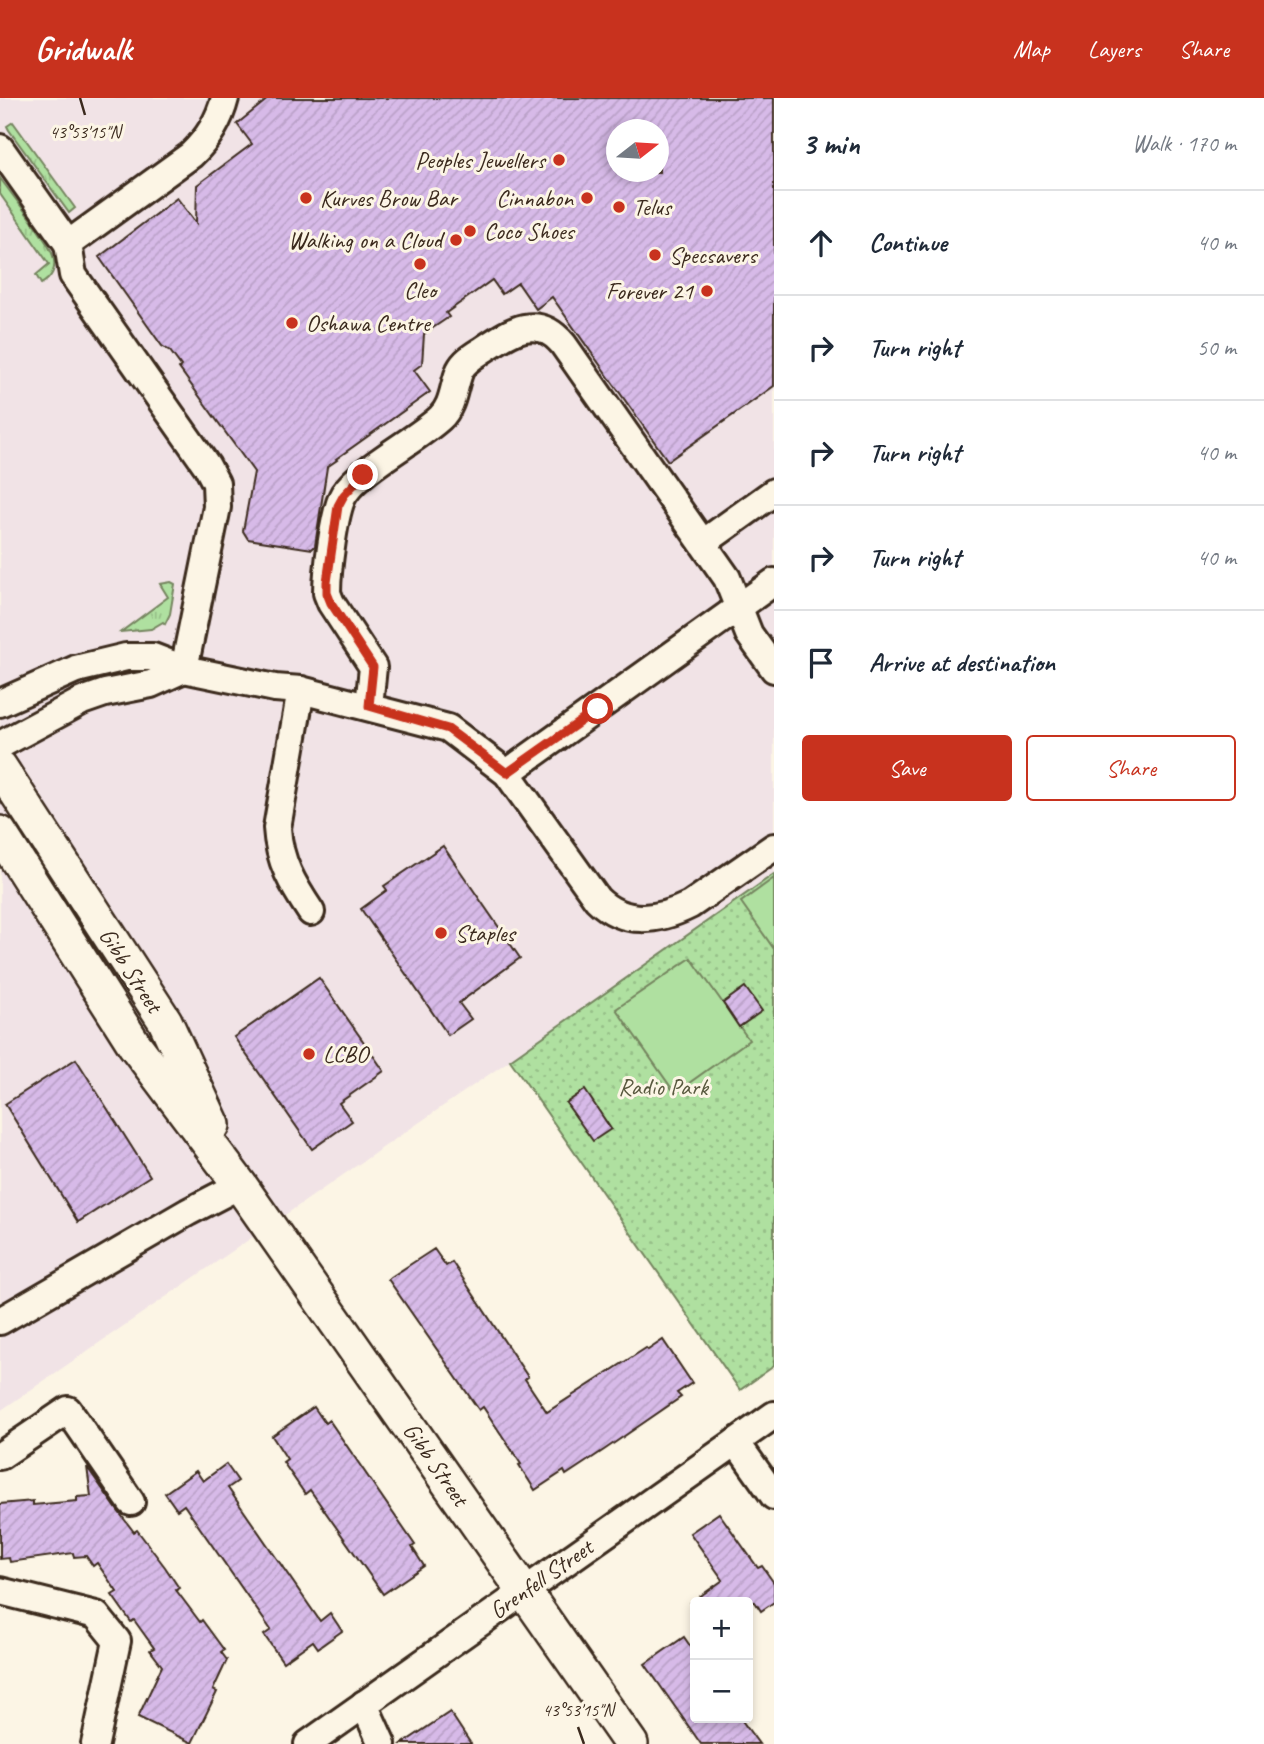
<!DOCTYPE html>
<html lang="en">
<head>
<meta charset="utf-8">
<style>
	body { margin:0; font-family:Caveat,sans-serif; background:#f2f2f3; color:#1f2937 }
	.controls { position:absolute; right:21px; bottom:21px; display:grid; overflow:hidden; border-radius:7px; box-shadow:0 4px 10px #0003 }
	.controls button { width:63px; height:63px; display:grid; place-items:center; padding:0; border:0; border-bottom:2px solid #e0e1e3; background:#fff; color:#1f2937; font:35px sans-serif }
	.compass { position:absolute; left:606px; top:21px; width:63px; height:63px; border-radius:50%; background:#fff; box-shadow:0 4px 10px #0003; rotate:73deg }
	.stop { position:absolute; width:21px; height:21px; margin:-16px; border:5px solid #c8321e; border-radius:50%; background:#fff }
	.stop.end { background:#c8321e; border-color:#fff; box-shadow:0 2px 7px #0008 }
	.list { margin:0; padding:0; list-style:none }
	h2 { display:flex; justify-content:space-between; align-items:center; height:91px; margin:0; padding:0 28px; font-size:30px }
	h2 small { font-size:23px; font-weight:400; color:#747a83 }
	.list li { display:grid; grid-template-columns:46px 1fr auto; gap:21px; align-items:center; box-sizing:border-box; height:105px; padding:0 28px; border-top:2px solid #e0e1e3 }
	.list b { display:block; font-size:26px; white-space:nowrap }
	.list em { font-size:23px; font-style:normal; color:#747a83 }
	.actions { display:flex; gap:14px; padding:21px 28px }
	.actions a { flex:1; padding:16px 0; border:2px solid #c8321e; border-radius:7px; text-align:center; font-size:24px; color:#c8321e }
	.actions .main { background:#c8321e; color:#fff }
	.icon { flex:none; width:38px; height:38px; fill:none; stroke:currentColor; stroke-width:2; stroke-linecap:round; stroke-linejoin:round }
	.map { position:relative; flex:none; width:774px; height:1646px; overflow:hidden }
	header { display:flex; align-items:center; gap:42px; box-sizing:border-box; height:98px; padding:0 35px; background:#c8321e; color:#fff }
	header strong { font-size:33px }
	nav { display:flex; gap:38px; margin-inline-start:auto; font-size:24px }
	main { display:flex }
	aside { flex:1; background:#fff }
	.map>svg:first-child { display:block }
	.built { fill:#f1e3e6; fill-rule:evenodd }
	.grass { fill:url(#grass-tufts); stroke:#75855f; stroke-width:2 }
	.park { fill:url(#park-dots); stroke:#75855f; stroke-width:2 }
	.pitch { fill:#afe0a0; stroke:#75855f; stroke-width:2 }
	.building { fill:url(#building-hatch); stroke:#3b2a1e; stroke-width:2; fill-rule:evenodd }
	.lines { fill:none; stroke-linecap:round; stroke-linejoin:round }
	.minor-casing { stroke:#3b2a1e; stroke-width:32 }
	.major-casing { stroke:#3b2a1e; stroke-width:38 }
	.minor { stroke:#fcf5e5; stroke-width:26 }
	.major { stroke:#fcf5e5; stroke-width:33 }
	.route { stroke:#c8321e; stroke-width:9 }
	.ticks { fill:none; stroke:#3b2a1e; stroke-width:2.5 }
	.poi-dot { fill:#c8321e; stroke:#fcf5e5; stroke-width:2.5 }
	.labels { text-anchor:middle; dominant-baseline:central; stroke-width:6; stroke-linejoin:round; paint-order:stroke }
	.poi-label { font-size:24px; fill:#3b2a1e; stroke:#fcf5e5; text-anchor:start }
	.street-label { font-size:24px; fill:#3b2a1e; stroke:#fcf5e5 }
	.park-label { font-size:24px; fill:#58583e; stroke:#fcf5e5 }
	.ticks-label { font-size:18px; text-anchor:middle; fill:#3b2a1e; stroke:#fcf5e5; stroke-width:6; stroke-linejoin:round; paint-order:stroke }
</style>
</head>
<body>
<header>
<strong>Gridwalk</strong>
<nav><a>Map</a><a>Layers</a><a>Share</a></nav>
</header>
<main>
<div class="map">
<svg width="774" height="1646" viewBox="0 0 774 1646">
	<defs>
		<pattern id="grass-tufts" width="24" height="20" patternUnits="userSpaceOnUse" patternTransform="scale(1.75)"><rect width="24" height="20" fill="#afe0a0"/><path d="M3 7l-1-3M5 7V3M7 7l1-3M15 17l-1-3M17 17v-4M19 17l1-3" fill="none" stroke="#97c089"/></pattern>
		<pattern id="park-dots" width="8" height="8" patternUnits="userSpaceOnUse" patternTransform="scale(1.75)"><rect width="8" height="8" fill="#afe0a0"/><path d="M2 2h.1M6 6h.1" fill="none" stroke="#97c089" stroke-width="1.8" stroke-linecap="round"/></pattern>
		<pattern id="building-hatch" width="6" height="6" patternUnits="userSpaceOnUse" patternTransform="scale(1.75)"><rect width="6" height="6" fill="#d7bae8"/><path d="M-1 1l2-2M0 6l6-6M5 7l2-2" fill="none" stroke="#b9a0c7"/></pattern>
	</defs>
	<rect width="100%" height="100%" fill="#fcf5e5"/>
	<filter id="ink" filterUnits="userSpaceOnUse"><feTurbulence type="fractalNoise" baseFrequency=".0143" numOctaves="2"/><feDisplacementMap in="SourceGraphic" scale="14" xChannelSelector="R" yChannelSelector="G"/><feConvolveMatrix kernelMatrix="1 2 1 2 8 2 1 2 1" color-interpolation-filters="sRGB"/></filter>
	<g filter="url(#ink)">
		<path class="built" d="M0 0H774V776L510 962 0 1313ZM617 32H659V74H617Z"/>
		<g class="grass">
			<polygon points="13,24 75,110 69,115 9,32 7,28"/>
			<path d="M0 80C12 97 49 142 53 158 57 170 52 180 41 186L36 177 49 166 0 96Z"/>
			<polygon points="171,484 175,486 170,516 165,526 163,524 151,531 121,534 168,499 160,486"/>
		</g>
		<polygon class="park" points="774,776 774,1268 740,1292 510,962"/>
		<g class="pitch">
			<polygon points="774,780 774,851 741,804"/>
			<polygon points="691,860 749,942 675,995 616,911"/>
		</g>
		<g class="building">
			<path d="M269 0H774V288L668 363 552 199 536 211 518 185 502 196 492 182 446 215 449 219 424 236 422 266 414 272 430 294 336 361 337 362 327 369 315 448 312 451 248 441 243 433 254 374 179 270 181 268 170 253 162 248 99 159 177 100 196 125 197 87 252 46 237 26ZM617 32H659V74H617Z"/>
			<polygon points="443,748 520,860 459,905 471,921 448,937 361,811 387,792 384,788"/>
			<polygon points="319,880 384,973 339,1005 352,1023 312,1051 234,939"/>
			<polygon points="745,889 762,913 739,929 723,905"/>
			<polygon points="76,961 150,1078 78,1124 5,1006"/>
			<polygon points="585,992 611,1031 593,1043 566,1005"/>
			<polygon points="434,1151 446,1168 452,1164 528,1279 525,1281 547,1314 646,1250 648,1252 663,1242 692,1285 677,1295 681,1299 604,1352 566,1377 564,1373 535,1392 519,1367 521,1366 483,1309 479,1312 388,1181"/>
			<polygon points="314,1309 325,1325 329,1322 415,1447 412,1449 424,1468 383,1496 310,1392 305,1396 283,1364 287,1361 272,1338"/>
			<polygon points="226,1366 238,1383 228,1390 320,1523 330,1515 342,1533 318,1550 313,1543 283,1564 264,1537 271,1532 184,1407 177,1412 165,1395 196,1373 203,1383"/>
			<polygon points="87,1369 118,1413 134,1434 137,1432 165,1469 179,1490 176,1492 200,1524 202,1522 224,1552 221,1554 227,1562 213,1592 217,1594 192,1645 138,1619 162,1568 150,1552 154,1550 134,1522 131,1524 112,1497 117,1494 97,1465 93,1468 86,1458 74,1459 73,1455 10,1464 9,1460 0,1461 0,1406 33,1403 33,1407 77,1403 77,1399 91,1398"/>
			<polygon points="719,1415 758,1470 762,1468 774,1485 774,1504 761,1513 755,1504 692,1504 723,1482 690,1435"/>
			<polygon points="684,1539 695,1555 695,1620 740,1620 759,1646 701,1646 645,1566"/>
			<polygon points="450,1614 471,1646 402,1646"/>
		</g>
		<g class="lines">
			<defs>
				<g id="minor">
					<polyline points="0,50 68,146 73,177 207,368 216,385 217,409 184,571"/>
					<path d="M68 146 191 57C208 41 219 24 225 0"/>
					<polyline points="703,445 774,394"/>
					<path d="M301 592 277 730C279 764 293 787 311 814"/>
					<path d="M0 605 76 571 126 559H153L184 571 275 590 301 592 448 630 507 675 597 801C624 828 658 823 690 807L774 749"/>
					<path d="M369 608 373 569 331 505 327 495C327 475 334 412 344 396 361 370 415 343 440 320 454 307 453 288 460 272 465 262 475 257 484 251 511 233 537 215 563 246L727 480 749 536 774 571"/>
					<polyline points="0,647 82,603 105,595 151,586 184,571"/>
					<polyline points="507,675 774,484"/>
					<polyline points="0,1223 188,1114 240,1087"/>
					<polyline points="736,1344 774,1398"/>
					<polyline points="0,1358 68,1312 131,1404"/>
					<polyline points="0,1493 96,1517 117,1543 95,1646"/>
					<polyline points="364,1606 382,1646"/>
					<polyline points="308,1646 774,1317"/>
				</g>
				<g id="major">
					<polyline points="0,669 165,923 213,1027"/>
					<polyline points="0,735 134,946 240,1087 631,1646"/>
				</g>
			</defs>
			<use href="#minor" class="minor-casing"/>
			<use href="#major" class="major-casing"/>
			<use href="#minor" class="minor"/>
			<use href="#major" class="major"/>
		</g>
	</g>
	<g class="lines" filter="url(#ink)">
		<polyline class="route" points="363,377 344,397 338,408 327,484 327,495 331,505 373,569 369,608 448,631 507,675 598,611"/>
	</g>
	<path class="ticks" d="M80 0 85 17M578 1629 584 1646"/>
	<g class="poi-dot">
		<circle cx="559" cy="62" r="7"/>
		<circle cx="306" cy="100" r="7"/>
		<circle cx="587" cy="100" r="7"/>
		<circle cx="619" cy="109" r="7"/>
		<circle cx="470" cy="133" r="7"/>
		<circle cx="456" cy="142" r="7"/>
		<circle cx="655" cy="157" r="7"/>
		<circle cx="420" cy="166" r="7"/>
		<circle cx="707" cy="193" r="7"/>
		<circle cx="292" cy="225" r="7"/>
		<circle cx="441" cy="835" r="7"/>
		<circle cx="309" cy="956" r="7"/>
	</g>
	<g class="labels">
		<g class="poi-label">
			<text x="545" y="62" text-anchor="end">Peoples Jewellers</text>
			<text x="320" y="100">Kurves Brow Bar</text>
			<text x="573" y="100" text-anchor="end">Cinnabon</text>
			<text x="633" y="109">Telus</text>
			<text x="484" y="133">Coco Shoes</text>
			<text x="442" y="142" text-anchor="end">Walking on a Cloud</text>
			<text x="669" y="157">Specsavers</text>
			<text x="420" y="192" text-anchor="middle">Cleo</text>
			<text x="693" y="193" text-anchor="end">Forever 21</text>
			<text x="306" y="225">Oshawa Centre</text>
			<text x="455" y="835">Staples</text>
			<text x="323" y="956">LCBO</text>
		</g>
		<g class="street-label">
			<text transform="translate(131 872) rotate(57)">Gibb Street</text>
			<text transform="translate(436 1366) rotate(55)">Gibb Street</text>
			<text transform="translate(541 1481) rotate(-35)">Grenfell Street</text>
		</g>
		<g class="park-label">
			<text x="663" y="989">Radio Park</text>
		</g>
	</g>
	<g class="ticks-label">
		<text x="85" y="40">43°53'15"N</text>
		<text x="578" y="1618">43°53'15"N</text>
	</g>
</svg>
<div class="controls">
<button>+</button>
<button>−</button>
</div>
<svg class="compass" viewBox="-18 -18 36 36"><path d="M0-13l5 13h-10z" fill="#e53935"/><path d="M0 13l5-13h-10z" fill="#747a83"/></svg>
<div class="stop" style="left:598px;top:611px"></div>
<div class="stop end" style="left:363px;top:377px"></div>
</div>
<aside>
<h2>3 min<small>Walk · 170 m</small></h2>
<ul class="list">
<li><svg class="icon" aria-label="ahead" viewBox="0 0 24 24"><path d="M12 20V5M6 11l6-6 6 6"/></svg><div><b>Continue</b></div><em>40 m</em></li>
<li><svg class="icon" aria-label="right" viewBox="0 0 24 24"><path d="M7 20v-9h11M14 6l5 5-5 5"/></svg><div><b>Turn right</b></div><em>50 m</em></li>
<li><svg class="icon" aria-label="right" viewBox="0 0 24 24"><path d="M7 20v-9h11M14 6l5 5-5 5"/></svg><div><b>Turn right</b></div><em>40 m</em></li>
<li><svg class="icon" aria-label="right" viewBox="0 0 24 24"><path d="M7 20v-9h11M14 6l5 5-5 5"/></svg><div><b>Turn right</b></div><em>40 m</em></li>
<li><svg class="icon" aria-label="arrive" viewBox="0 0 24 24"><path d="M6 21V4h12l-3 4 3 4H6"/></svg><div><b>Arrive at destination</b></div></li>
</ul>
<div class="actions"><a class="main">Save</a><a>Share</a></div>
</aside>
</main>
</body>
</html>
